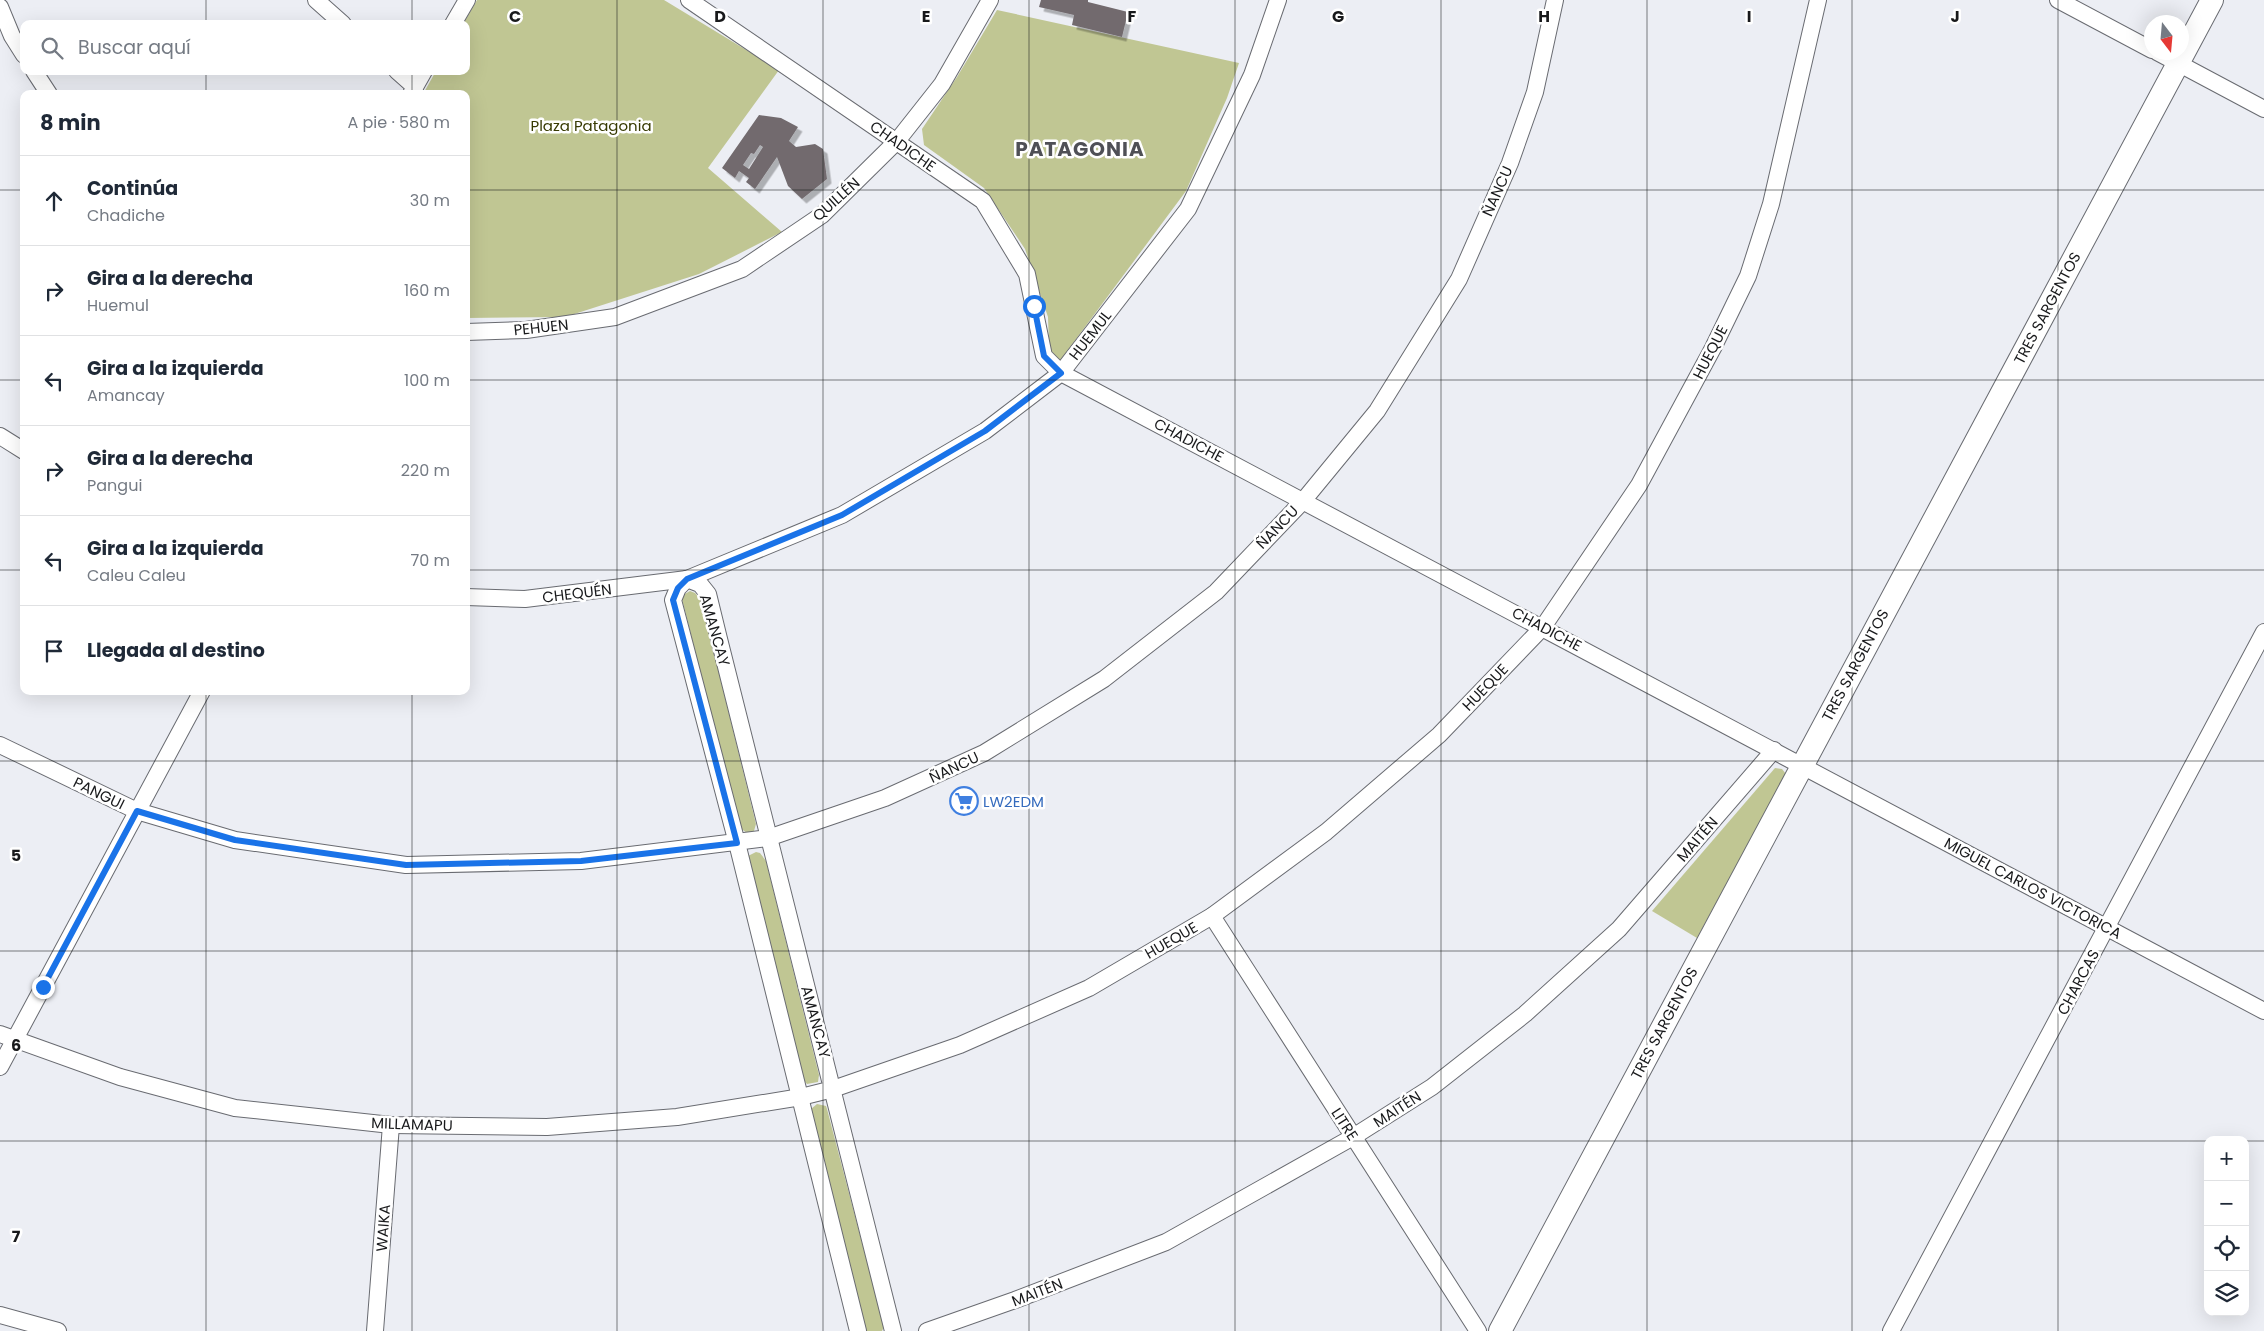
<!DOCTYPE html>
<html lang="es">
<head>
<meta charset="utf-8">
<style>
	body { margin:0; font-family:Poppins,sans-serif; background:#f2f2f3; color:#1f2937 }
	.controls { position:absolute; right:15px; bottom:15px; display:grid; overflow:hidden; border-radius:10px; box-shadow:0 5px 20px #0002 }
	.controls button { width:45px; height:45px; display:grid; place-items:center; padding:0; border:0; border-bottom:1px solid #e0e1e3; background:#fff; color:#1f2937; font:25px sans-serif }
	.compass { position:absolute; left:2144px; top:15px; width:45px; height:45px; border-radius:50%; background:#fff; box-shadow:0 5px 20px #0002; rotate:164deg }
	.stop { position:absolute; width:15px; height:15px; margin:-11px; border:4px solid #1a73e8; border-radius:50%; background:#fff }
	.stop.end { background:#1a73e8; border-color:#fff; box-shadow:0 1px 5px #0008 }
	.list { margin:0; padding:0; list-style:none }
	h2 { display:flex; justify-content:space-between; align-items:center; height:65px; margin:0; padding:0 20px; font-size:21px }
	h2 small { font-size:16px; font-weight:400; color:#747a83 }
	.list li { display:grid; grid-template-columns:32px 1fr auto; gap:15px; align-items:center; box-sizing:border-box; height:90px; padding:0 20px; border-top:1px solid #e0e1e3 }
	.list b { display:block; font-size:19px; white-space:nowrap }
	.list p { margin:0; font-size:16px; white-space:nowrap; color:#747a83 }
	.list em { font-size:16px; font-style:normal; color:#747a83 }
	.icon { flex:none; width:28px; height:28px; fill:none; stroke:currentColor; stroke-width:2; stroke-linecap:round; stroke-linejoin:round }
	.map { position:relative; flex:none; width:2264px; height:1331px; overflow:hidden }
	.search { position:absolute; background:#fff; box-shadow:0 5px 20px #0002; left:20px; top:20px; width:450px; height:55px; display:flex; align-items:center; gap:12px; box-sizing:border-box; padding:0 18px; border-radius:10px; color:#747a83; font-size:19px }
	.panel { position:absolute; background:#fff; box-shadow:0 5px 20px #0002; left:20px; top:90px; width:450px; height:605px; border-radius:10px }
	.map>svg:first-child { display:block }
	.green { fill:#c0c693 }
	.building { fill:#726b6e; fill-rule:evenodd; filter:url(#shadow) }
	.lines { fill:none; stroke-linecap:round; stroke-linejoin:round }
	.street-casing { stroke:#696b71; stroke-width:18 }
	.secondary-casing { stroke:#696b71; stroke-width:24 }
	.street { stroke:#fff; stroke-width:16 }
	.secondary { stroke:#fff; stroke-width:22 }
	.route { stroke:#1a73e8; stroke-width:6 }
	.grid { fill:none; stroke:#18191b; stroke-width:1; stroke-opacity:0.55 }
	.labels { text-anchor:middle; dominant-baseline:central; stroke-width:5; stroke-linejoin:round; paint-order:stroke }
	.park-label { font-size:15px; fill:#373a02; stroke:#fff }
	.street-label { font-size:15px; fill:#18191b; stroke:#fff }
	.shop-label { font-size:15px; fill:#366cbe; stroke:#fff; text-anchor:start }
	.district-label { font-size:20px; font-weight:bold; letter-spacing:1px; fill:#4f5056; stroke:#fff }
	.grid-label { font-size:16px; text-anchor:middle; font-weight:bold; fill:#18191b; stroke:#fff; stroke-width:5; stroke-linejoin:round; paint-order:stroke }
</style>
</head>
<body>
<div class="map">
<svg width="2264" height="1331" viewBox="0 0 2264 1331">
	<defs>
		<filter id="shadow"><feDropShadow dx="4.5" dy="4.5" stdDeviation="0" flood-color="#0004"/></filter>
	</defs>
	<rect width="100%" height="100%" fill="#eceef4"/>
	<g class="green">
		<polygon points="477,0 664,0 779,70 708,168 782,232 699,274 565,317 466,318 466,94 423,94 436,71 466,71 466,24 463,24"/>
		<polygon points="997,10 1239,63 1227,98 1186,191 1059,362 1049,347 1048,317 1025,249 984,188 924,145 922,129 957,77"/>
		<polygon points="690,591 695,593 701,600 756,824 754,831 747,833 740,828 682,599 683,595"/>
		<polygon points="1775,768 1782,769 1786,774 1697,938 1652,911"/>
		<polygon points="756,852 760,853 766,861 819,1075 818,1082 807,1084 803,1080 748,856"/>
		<polygon points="817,1104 826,1106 827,1109 884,1327 882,1331 866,1331 810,1113 811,1109"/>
	</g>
	<g class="building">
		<polygon points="1041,0 1088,0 1088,2 1128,12 1122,37 1072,25 1074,15 1039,7"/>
		<path d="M759 115 781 118 798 127 789 141 796 147 815 144 823 149 827 179 802 199 788 186 777 157 755 189 746 182 749 178 739 171 735 178 722 168ZM760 145 763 147 749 169 743 165 751 153 754 154Z"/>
	</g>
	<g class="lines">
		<defs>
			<g id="street">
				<polyline points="316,0 343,24"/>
				<polyline points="689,0 983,201 1027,274 1044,356 1061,373 2264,1011"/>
				<polyline points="2058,0 2152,50"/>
				<polyline points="0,7 12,36 24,55"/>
				<polyline points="453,24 467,0"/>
				<polyline points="2157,52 2264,109"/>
				<polyline points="34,71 49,94"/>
				<polyline points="397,71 415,87"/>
				<polyline points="411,94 424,71"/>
				<polyline points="466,332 526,330 615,317 742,269 822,215 897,141 942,84 990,0"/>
				<polyline points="0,436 24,451"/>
				<path d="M687 579 700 584 708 594C768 840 832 1085 893 1331"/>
				<polyline points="687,579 678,588 673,600 737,843 858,1331"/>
				<polyline points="466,597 525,599 687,579 842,515 985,431 1061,373 1188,209 1252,75 1278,0"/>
				<polyline points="0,745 137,811 235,840 406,865 581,861 768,838 885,798 984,753 1104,679 1216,592 1303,501 1377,411 1459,279 1510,163 1535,92 1555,0"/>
				<polyline points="1212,916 1478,1331"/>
				<polyline points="0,1034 120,1077 235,1108 391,1125 547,1127 677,1117 801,1097 833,1089 960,1045 1089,988 1212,916 1326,832 1439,735 1543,627 1639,485 1713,348 1748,276 1771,204 1818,0"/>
				<polyline points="0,1067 202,691"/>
				<polyline points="0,1315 58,1331"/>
				<polyline points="375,1331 391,1125"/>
				<polyline points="927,1331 1015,1300 1166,1242 1353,1137 1432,1087 1525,1014 1619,929 1774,750"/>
				<polyline points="1891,1331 2264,632"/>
			</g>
			<polyline id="secondary" points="1500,1331 2212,0"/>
		</defs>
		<use href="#street" class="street-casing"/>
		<use href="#secondary" class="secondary-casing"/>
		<use href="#street" class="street"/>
		<use href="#secondary" class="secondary"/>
	</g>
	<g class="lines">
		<polyline class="route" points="43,987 137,811 235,840 406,865 581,861 737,843 673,600 678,588 687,579 842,515 985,431 1061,373 1044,356 1034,306"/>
	</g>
	<path class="grid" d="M206 0V24M412 0V24M617 0V1331M823 0V1331M1029 0V1331M1235 0V1331M1441 0V1331M1647 0V1331M1852 0V1331M2058 0V1331M206 71V94M412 71V94M0 190H24M466 190H2264M0 380H24M466 380H2264M0 570H24M466 570H2264M206 691V1331M412 691V1331M0 761H2264M0 951H2264M0 1141H2208M2245 1141H2264"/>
	<defs>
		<symbol id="supermarket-ring" viewBox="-11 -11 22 22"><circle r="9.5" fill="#fff" stroke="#3f7fe0" stroke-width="1.5"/><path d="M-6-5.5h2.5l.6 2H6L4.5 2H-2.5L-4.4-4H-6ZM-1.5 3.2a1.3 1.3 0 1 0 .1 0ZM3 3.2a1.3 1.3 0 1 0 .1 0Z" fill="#3f7fe0"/></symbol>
	</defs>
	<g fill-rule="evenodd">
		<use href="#supermarket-ring" x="948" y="785" width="32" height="32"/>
	</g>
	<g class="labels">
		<g class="park-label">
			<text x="591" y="125">Plaza Patagonia</text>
		</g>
		<g class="street-label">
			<text transform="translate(903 146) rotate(35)">CHADICHE</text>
			<text transform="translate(1497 191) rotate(-66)">ÑANCU</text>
			<text transform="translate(836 199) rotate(-42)">QUILLÉN</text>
			<text transform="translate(2047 308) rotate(-62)">TRES SARGENTOS</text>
			<text transform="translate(541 327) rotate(-6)">PEHUEN</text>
			<text transform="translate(1090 335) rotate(-52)">HUEMUL</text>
			<text transform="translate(1710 352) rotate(-63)">HUEQUE</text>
			<text transform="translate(1189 440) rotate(28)">CHADICHE</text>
			<text transform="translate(1277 527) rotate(-46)">ÑANCU</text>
			<text transform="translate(577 593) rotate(-7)">CHEQUÉN</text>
			<text transform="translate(1547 629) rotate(28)">CHADICHE</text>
			<text transform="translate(715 630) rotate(74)">AMANCAY</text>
			<text transform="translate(1855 665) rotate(-62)">TRES SARGENTOS</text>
			<text transform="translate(1485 687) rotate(-46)">HUEQUE</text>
			<text transform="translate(954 767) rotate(-25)">ÑANCU</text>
			<text transform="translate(99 793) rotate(26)">PANGUI</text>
			<text transform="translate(1697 839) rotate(-49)">MAITÉN</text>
			<text transform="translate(2033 888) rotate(28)">MIGUEL CARLOS VICTORICA</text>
			<text transform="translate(1171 940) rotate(-30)">HUEQUE</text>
			<text transform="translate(2078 982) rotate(-62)">CHARCAS</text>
			<text transform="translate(816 1022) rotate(75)">AMANCAY</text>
			<text transform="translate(1664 1023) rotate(-62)">TRES SARGENTOS</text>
			<text transform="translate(1397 1109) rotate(-33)">MAITÉN</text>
			<text transform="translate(412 1124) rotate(2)">MILLAMAPU</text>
			<text transform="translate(1345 1124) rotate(57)">LITRE</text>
			<text transform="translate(383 1228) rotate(-86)">WAIKA</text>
			<text transform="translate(1037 1292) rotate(-21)">MAITÉN</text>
		</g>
		<g class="shop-label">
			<text x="983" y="801">LW2EDM</text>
		</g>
		<g class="district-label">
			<text x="1080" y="149">PATAGONIA</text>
		</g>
	</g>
	<g class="grid-label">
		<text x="515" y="22">C</text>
		<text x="720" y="22">D</text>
		<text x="926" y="22">E</text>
		<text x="1132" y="22">F</text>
		<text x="1338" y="22">G</text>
		<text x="1544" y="22">H</text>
		<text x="1749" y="22">I</text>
		<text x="1955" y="22">J</text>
		<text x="16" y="861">5</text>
		<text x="16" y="1051">6</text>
		<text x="16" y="1242">7</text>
	</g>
</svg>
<div class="controls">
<button>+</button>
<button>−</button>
<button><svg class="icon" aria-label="locate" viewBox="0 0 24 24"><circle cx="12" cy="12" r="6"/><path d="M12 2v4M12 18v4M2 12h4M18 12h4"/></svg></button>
<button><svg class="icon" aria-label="layers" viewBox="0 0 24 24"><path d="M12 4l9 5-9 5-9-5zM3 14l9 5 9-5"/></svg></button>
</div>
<svg class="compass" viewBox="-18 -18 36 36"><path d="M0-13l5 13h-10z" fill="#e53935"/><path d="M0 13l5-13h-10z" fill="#747a83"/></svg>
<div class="stop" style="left:1034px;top:306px"></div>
<div class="stop end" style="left:43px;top:987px"></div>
<div class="search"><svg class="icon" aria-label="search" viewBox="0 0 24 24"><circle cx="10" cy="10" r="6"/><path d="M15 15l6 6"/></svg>Buscar aquí</div>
<section class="panel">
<h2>8 min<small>A pie · 580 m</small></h2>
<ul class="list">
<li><svg class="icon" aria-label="ahead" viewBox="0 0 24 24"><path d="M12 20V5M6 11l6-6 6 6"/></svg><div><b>Continúa</b><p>Chadiche</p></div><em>30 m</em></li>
<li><svg class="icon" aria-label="right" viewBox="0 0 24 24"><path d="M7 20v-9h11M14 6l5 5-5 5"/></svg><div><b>Gira a la derecha</b><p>Huemul</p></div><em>160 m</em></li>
<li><svg class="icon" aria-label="left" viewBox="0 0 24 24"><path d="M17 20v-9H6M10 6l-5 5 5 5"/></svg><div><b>Gira a la izquierda</b><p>Amancay</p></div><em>100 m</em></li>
<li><svg class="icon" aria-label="right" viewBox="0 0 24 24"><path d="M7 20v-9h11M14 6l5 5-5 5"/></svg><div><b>Gira a la derecha</b><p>Pangui</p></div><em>220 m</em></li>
<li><svg class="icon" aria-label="left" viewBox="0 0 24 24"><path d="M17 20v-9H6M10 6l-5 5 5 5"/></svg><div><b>Gira a la izquierda</b><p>Caleu Caleu</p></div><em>70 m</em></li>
<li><svg class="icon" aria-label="arrive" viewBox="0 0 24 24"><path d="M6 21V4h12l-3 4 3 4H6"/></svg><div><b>Llegada al destino</b></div></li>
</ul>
</section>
</div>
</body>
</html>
